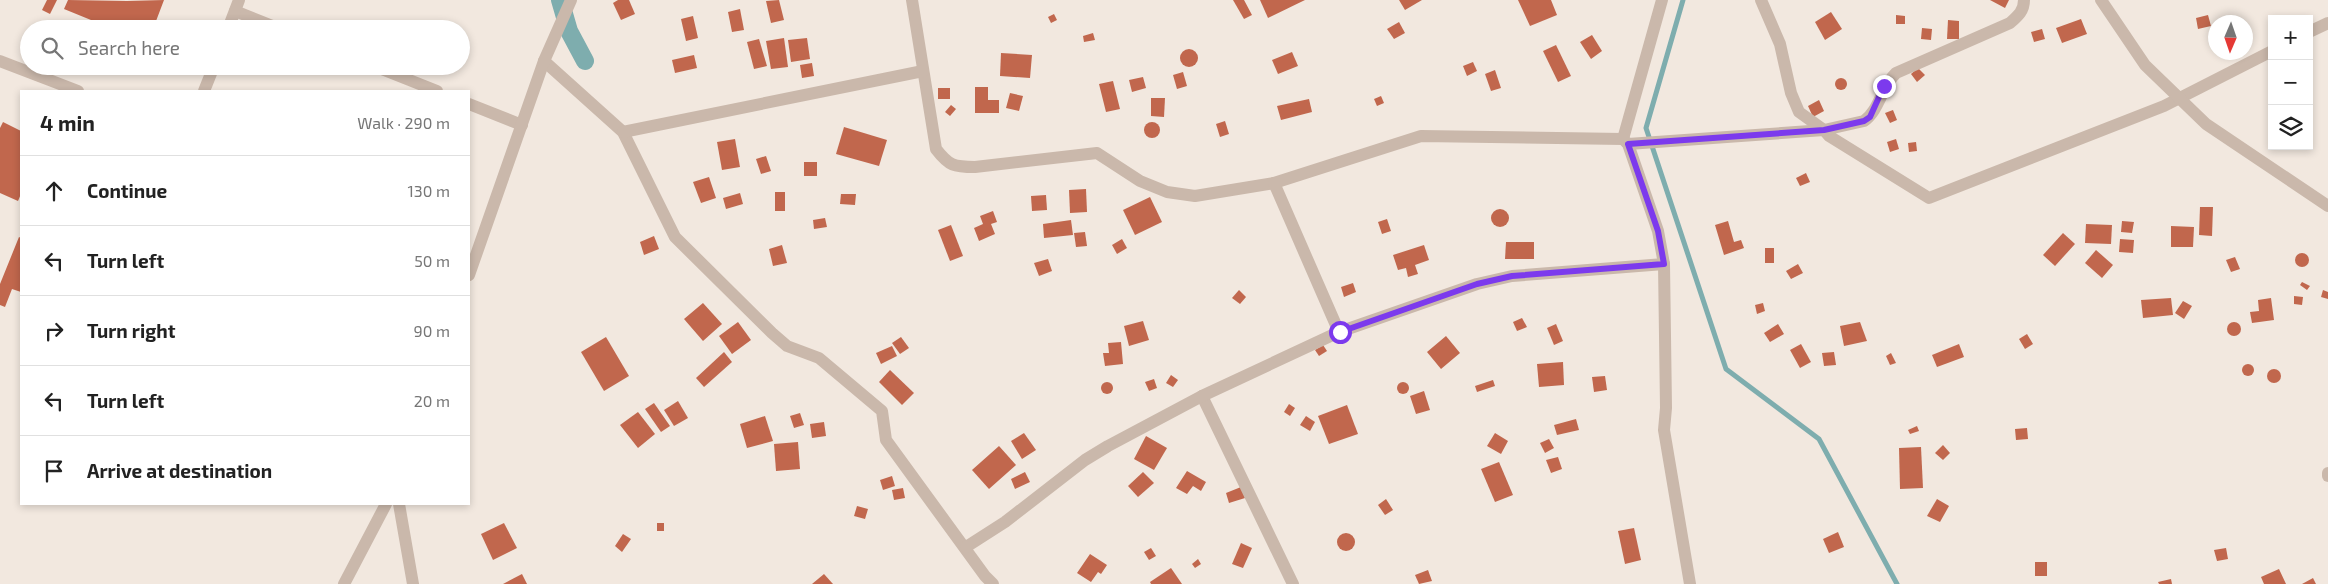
<!DOCTYPE html>
<html lang="en">
<head>
<meta charset="utf-8">
<style>
	body { margin:0; font-family:"Exo 2",sans-serif; background:#f6f6f6; color:#222 }
	.controls { position:absolute; right:15px; top:15px; display:grid; overflow:hidden; border-radius:0px; box-shadow:0 2px 8px #0003 }
	.controls button { width:45px; height:45px; display:grid; place-items:center; padding:0; border:0; border-bottom:1px solid #e0e0e0; background:#fff; color:#222; font:25px sans-serif }
	.compass { position:absolute; left:2208px; top:15px; width:45px; height:45px; border-radius:50%; background:#fff; box-shadow:0 2px 8px #0003; rotate:182deg }
	.stop { position:absolute; width:15px; height:15px; margin:-11px; border:4px solid #7c3aed; border-radius:50%; background:#fff }
	.stop.end { background:#7c3aed; border-color:#fff; box-shadow:0 1px 5px #0008 }
	.list { margin:0; padding:0; list-style:none }
	h2 { display:flex; justify-content:space-between; align-items:center; height:65px; margin:0; padding:0 20px; font-size:21px }
	h2 small { font-size:16px; font-weight:400; color:#767676 }
	.list li { display:grid; grid-template-columns:32px 1fr auto; gap:15px; align-items:center; box-sizing:border-box; height:70px; padding:0 20px; border-top:1px solid #e0e0e0 }
	.list b { display:block; font-size:19px; white-space:nowrap }
	.list em { font-size:16px; font-style:normal; color:#767676 }
	.icon { flex:none; width:28px; height:28px; fill:none; stroke:currentColor; stroke-width:2; stroke-linecap:round; stroke-linejoin:round }
	.map { position:relative; flex:none; width:2328px; height:584px; overflow:hidden }
	.search { position:absolute; background:#fff; box-shadow:0 2px 8px #0003; left:20px; top:20px; width:450px; height:55px; display:flex; align-items:center; gap:12px; box-sizing:border-box; padding:0 18px; border-radius:28px; color:#767676; font-size:19px }
	.panel { position:absolute; background:#fff; box-shadow:0 2px 8px #0003; left:20px; top:90px; width:450px; height:415px; border-radius:0px }
	.map>svg:first-child { display:block }
	.lines { fill:none; stroke-linecap:round; stroke-linejoin:round }
	.stream { stroke:#7eadae; stroke-width:5 }
	.canal { stroke:#7eadae; stroke-width:18 }
	.building { fill:#c1674d }
	.minor { stroke:#cab8ab; stroke-width:12 }
	.route { stroke:#7c3aed; stroke-width:6 }
</style>
</head>
<body>
<div class="map">
<svg width="2328" height="584" viewBox="0 0 2328 584">
	<rect width="100%" height="100%" fill="#f2e8df"/>
	<g class="lines">
		<polyline class="stream" points="1683,0 1646,128 1726,369 1819,439 1897,584"/>
		<polyline class="canal" points="560,0 569,31 585,61"/>
	</g>
	<g class="building">
		<polygon points="47,0 57,0 50,14 42,10"/>
		<polygon points="68,0 127,1 164,0 153,29 113,29 64,9"/>
		<polygon points="618,0 629,0 635,14 621,20 613,3"/>
		<polygon points="779,0 784,20 771,23 766,1"/>
		<polygon points="1233,0 1244,0 1252,15 1244,19"/>
		<polygon points="1260,0 1305,0 1268,18"/>
		<polygon points="1399,0 1422,0 1405,10"/>
		<polygon points="1518,0 1551,0 1557,15 1530,26"/>
		<polygon points="1990,0 2009,0 2005,8"/>
		<polygon points="740,9 744,30 732,32 728,12"/>
		<polygon points="1831,12 1842,29 1825,40 1815,22"/>
		<polygon points="1054,14 1057,20 1051,23 1048,17"/>
		<polygon points="1896,15 1905,16 1905,24 1896,24"/>
		<polygon points="2208,15 2211,26 2198,29 2196,18"/>
		<polygon points="693,16 698,38 686,41 681,19"/>
		<polygon points="2081,19 2087,34 2062,43 2056,28"/>
		<polygon points="1948,20 1959,21 1959,39 1947,39"/>
		<polygon points="1399,22 1405,33 1394,39 1387,29"/>
		<polygon points="1922,28 1932,29 1931,40 1921,39"/>
		<polygon points="2042,29 2045,39 2034,42 2031,32"/>
		<polygon points="1093,33 1095,40 1084,42 1083,36"/>
		<polygon points="1592,35 1602,51 1591,59 1580,42"/>
		<polygon points="784,38 788,67 771,69 766,41"/>
		<polygon points="807,38 810,59 791,62 788,40"/>
		<polygon points="759,39 767,66 754,69 747,42"/>
		<polygon points="1556,45 1571,76 1558,82 1543,51"/>
		<circle cx="1189" cy="58" r="9"/>
		<polygon points="1292,52 1298,66 1278,74 1272,60"/>
		<polygon points="1001,53 1032,55 1030,78 1000,76"/>
		<polygon points="694,55 697,68 675,73 672,60"/>
		<polygon points="1473,62 1477,71 1467,76 1463,66"/>
		<polygon points="812,63 814,76 802,78 800,65"/>
		<polygon points="1918,68 1925,75 1917,82 1911,74"/>
		<polygon points="1495,70 1501,88 1491,91 1485,74"/>
		<polygon points="1183,72 1187,86 1177,89 1173,75"/>
		<polygon points="1143,77 1146,88 1132,92 1129,80"/>
		<circle cx="1841" cy="84" r="6"/>
		<polygon points="1113,81 1120,109 1106,112 1099,84"/>
		<polygon points="975,87 988,87 988,100 999,100 999,113 975,113"/>
		<rect x="938" y="88" width="12" height="11"/>
		<polygon points="1010,93 1023,96 1019,111 1006,108"/>
		<polygon points="1381,96 1384,103 1377,106 1374,99"/>
		<polygon points="1151,98 1165,98 1164,117 1151,116"/>
		<polygon points="1309,99 1312,112 1281,120 1277,106"/>
		<polygon points="1819,100 1824,111 1813,117 1808,106"/>
		<polygon points="951,105 956,109 950,116 945,112"/>
		<polygon points="1893,110 1897,120 1890,123 1885,113"/>
		<polygon points="1225,121 1229,134 1220,137 1216,124"/>
		<polygon points="3,122 21,131 21,194 18,201 0,193 0,128"/>
		<circle cx="1152" cy="130" r="8"/>
		<polygon points="844,127 887,140 879,166 836,154"/>
		<polygon points="735,139 740,167 722,170 717,142"/>
		<polygon points="1896,139 1899,149 1890,152 1887,142"/>
		<polygon points="1916,142 1917,151 1909,152 1908,143"/>
		<polygon points="766,156 771,171 761,174 756,159"/>
		<rect x="804" y="162" width="13" height="14"/>
		<polygon points="1806,173 1810,182 1800,186 1796,178"/>
		<polygon points="709,177 716,198 701,203 693,182"/>
		<polygon points="1086,189 1087,212 1070,213 1069,190"/>
		<rect x="775" y="192" width="10" height="19"/>
		<polygon points="740,193 743,204 726,209 723,198"/>
		<polygon points="841,194 856,194 855,205 840,204"/>
		<polygon points="1046,195 1047,210 1032,211 1031,196"/>
		<polygon points="1150,197 1162,222 1135,235 1123,210"/>
		<polygon points="2200,207 2213,207 2212,236 2199,235"/>
		<circle cx="1500" cy="218" r="9"/>
		<polygon points="993,211 997,222 991,224 995,234 979,241 974,228 983,224 980,216"/>
		<polygon points="825,218 827,227 814,229 813,220"/>
		<polygon points="1387,219 1391,231 1382,234 1378,222"/>
		<polygon points="1071,220 1073,235 1044,238 1043,224"/>
		<polygon points="1728,221 1734,242 1741,240 1744,248 1724,255 1715,225"/>
		<polygon points="2122,221 2134,222 2132,233 2121,232"/>
		<polygon points="2086,224 2112,225 2111,244 2085,243"/>
		<polygon points="951,225 963,256 950,261 938,230"/>
		<polygon points="2171,226 2194,227 2193,247 2171,247"/>
		<polygon points="1085,232 1087,246 1076,247 1074,233"/>
		<polygon points="2063,233 2075,244 2055,266 2043,255"/>
		<polygon points="654,236 659,249 644,255 640,242"/>
		<polygon points="19,237 21,238 21,292 12,289 5,307 0,305 0,284"/>
		<polygon points="1122,239 1127,248 1117,254 1112,245"/>
		<polygon points="2120,239 2134,240 2133,253 2119,252"/>
		<polygon points="1506,242 1534,242 1534,259 1505,259"/>
		<polygon points="782,245 787,263 773,266 769,249"/>
		<polygon points="1424,245 1429,260 1415,265 1418,274 1408,277 1406,268 1398,270 1393,255"/>
		<rect x="1765" y="248" width="9" height="15"/>
		<polygon points="2096,250 2113,265 2102,278 2085,263"/>
		<circle cx="2302" cy="260" r="7"/>
		<polygon points="2235,257 2240,269 2231,272 2226,260"/>
		<polygon points="1048,259 1052,271 1039,276 1034,263"/>
		<polygon points="1798,264 1803,273 1791,279 1786,271"/>
		<polygon points="2302,282 2310,286 2307,290 2300,285"/>
		<polygon points="1353,283 1356,292 1344,297 1341,287"/>
		<polygon points="1239,290 1246,297 1240,304 1232,298"/>
		<polygon points="2323,290 2328,292 2328,299 2321,297"/>
		<polygon points="2294,296 2303,297 2302,305 2294,304"/>
		<polygon points="2171,298 2173,315 2143,318 2141,300"/>
		<polygon points="2271,298 2274,320 2252,323 2250,312 2259,311 2258,300"/>
		<polygon points="2183,301 2192,306 2184,319 2175,313"/>
		<polygon points="703,303 722,324 703,341 684,319"/>
		<polygon points="1763,303 1765,311 1757,314 1755,305"/>
		<polygon points="1522,318 1527,327 1517,331 1513,322"/>
		<polygon points="1143,321 1149,340 1129,346 1124,326"/>
		<polygon points="738,322 751,340 732,354 719,336"/>
		<polygon points="1860,322 1867,341 1844,346 1840,326"/>
		<circle cx="2234" cy="329" r="7"/>
		<polygon points="1556,324 1563,341 1554,345 1547,328"/>
		<polygon points="1778,324 1784,334 1770,342 1764,333"/>
		<polygon points="2027,334 2033,344 2025,349 2019,339"/>
		<polygon points="1446,336 1460,353 1441,369 1427,352"/>
		<polygon points="606,337 629,376 604,391 581,352"/>
		<polygon points="901,337 909,348 900,354 892,343"/>
		<polygon points="1121,342 1123,364 1105,366 1103,353 1109,353 1108,343"/>
		<polygon points="1801,344 1811,362 1800,368 1790,350"/>
		<polygon points="1959,344 1964,357 1937,367 1932,355"/>
		<polygon points="1323,345 1327,351 1319,356 1315,350"/>
		<polygon points="892,346 897,356 881,364 876,353"/>
		<polygon points="724,352 732,362 704,387 696,378"/>
		<polygon points="1834,352 1836,365 1824,366 1822,353"/>
		<polygon points="1891,353 1896,363 1890,365 1886,356"/>
		<polygon points="1563,362 1564,385 1539,387 1537,364"/>
		<circle cx="2248" cy="370" r="6"/>
		<circle cx="2274" cy="376" r="7"/>
		<polygon points="890,370 914,393 902,405 879,382"/>
		<polygon points="1171,375 1178,380 1173,387 1166,383"/>
		<polygon points="1605,376 1607,390 1594,392 1592,377"/>
		<polygon points="1154,379 1157,388 1149,391 1145,382"/>
		<polygon points="1493,380 1495,386 1477,392 1475,386"/>
		<circle cx="1107" cy="388" r="6"/>
		<circle cx="1403" cy="388" r="6"/>
		<polygon points="1424,391 1430,410 1416,414 1410,396"/>
		<polygon points="678,401 688,418 674,426 664,410"/>
		<polygon points="654,403 670,426 661,432 645,409"/>
		<polygon points="1289,404 1295,408 1290,416 1284,412"/>
		<polygon points="1347,405 1358,434 1329,444 1318,416"/>
		<polygon points="638,412 655,434 638,448 620,425"/>
		<polygon points="800,413 804,425 794,428 790,416"/>
		<polygon points="765,416 773,441 747,448 740,424"/>
		<polygon points="1306,416 1315,422 1310,431 1300,425"/>
		<polygon points="1576,419 1579,430 1557,435 1554,425"/>
		<polygon points="824,422 826,436 812,438 810,424"/>
		<polygon points="1917,426 1919,431 1910,434 1908,430"/>
		<polygon points="2027,428 2028,439 2016,440 2015,429"/>
		<polygon points="1024,433 1036,450 1022,459 1011,441"/>
		<polygon points="1495,433 1508,441 1501,454 1487,446"/>
		<polygon points="1146,436 1167,448 1154,470 1134,459"/>
		<polygon points="1549,439 1554,448 1545,453 1540,443"/>
		<polygon points="798,442 800,469 776,471 774,444"/>
		<polygon points="1943,445 1950,453 1943,460 1935,453"/>
		<polygon points="999,446 1016,465 989,489 972,470"/>
		<polygon points="1921,447 1923,488 1900,489 1899,448"/>
		<polygon points="1558,457 1562,469 1551,473 1546,460"/>
		<polygon points="1499,462 1513,495 1495,502 1481,469"/>
		<polygon points="1187,471 1206,482 1201,491 1193,486 1187,494 1176,488"/>
		<polygon points="1025,472 1030,482 1015,489 1011,479"/>
		<polygon points="1143,472 1154,483 1138,497 1128,486"/>
		<polygon points="892,476 895,486 883,490 880,480"/>
		<polygon points="1241,487 1245,498 1229,503 1226,493"/>
		<polygon points="903,488 905,498 894,500 892,490"/>
		<polygon points="1386,499 1393,510 1385,515 1378,505"/>
		<polygon points="1937,499 1949,506 1940,522 1927,516"/>
		<polygon points="857,506 868,509 865,519 854,516"/>
		<polygon points="504,523 517,548 493,560 481,534"/>
		<rect x="657" y="523" width="7" height="8"/>
		<polygon points="1634,528 1641,560 1625,564 1618,531"/>
		<polygon points="1838,532 1844,547 1829,553 1823,539"/>
		<circle cx="1346" cy="542" r="9"/>
		<polygon points="623,534 631,539 622,552 615,546"/>
		<polygon points="1241,543 1252,548 1243,568 1232,564"/>
		<polygon points="1151,548 1156,556 1149,560 1144,552"/>
		<polygon points="2226,548 2228,559 2217,561 2214,550"/>
		<polygon points="1090,554 1107,565 1101,574 1098,572 1091,582 1077,573"/>
		<polygon points="1198,559 1201,564 1195,568 1192,564"/>
		<rect x="2035" y="562" width="12" height="14"/>
		<polygon points="1171,568 1182,584 1151,584 1150,582"/>
		<polygon points="2279,569 2286,584 2264,584 2261,577"/>
		<polygon points="1428,570 1432,581 1419,584 1415,575"/>
		<polygon points="522,574 527,584 503,584"/>
		<polygon points="824,574 833,584 812,584"/>
		<polygon points="2313,578 2316,584 2302,584"/>
		<polygon points="2171,579 2172,584 2159,584 2158,582"/>
	</g>
	<g class="lines">
		<g class="minor">
			<path d="M912 0 936 149C949 166 954 167 975 167L1097 153 1140 181 1167 192 1195 196 1274 183"/>
			<polyline points="1662,0 1623,139 1628,144 1658,231 1664,264 1666,408 1664,430 1690,584"/>
			<polyline points="1761,0 1780,44 1791,93 1799,112 1824,130 1829,136 1929,198 2164,106 2272,51"/>
			<polyline points="2101,0 2145,65 2206,124 2328,206"/>
			<polyline points="235,11 280,29"/>
			<polyline points="228,29 239,0"/>
			<polyline points="2309,32 2328,23"/>
			<polyline points="0,61 78,91"/>
			<polyline points="544,61 623,132 675,237 772,333 787,346 819,358 882,411 886,440 985,576 993,584"/>
			<polyline points="374,66 437,91"/>
			<polyline points="204,91 214,66"/>
			<polyline points="469,104 522,125"/>
			<polyline points="623,132 923,71"/>
			<path d="M1628 144 1824 130 1864 121C1879 111 1882 86 1896 73L2010 23C2018 16 2024 11 2024 0"/>
			<polyline points="469,275 544,61 571,0"/>
			<polyline points="1339,332 1477,284 1512,276 1664,264"/>
			<polyline points="1202,396 1293,584"/>
			<polyline points="2328,473 2328,476"/>
			<polyline points="399,504 413,584"/>
			<polyline points="966,547 1005,522 1085,460 1108,446 1202,396 1339,332 1274,183 1421,136 1623,139"/>
			<polyline points="344,584 386,504"/>
		</g>
	</g>
	<g class="lines">
		<polyline class="route" points="1340,332 1477,284 1512,276 1664,264 1658,231 1628,144 1824,130 1864,121 1870,117 1884,86"/>
	</g>
</svg>
<div class="controls">
<button>+</button>
<button>−</button>
<button><svg class="icon" aria-label="layers" viewBox="0 0 24 24"><path d="M12 4l9 5-9 5-9-5zM3 14l9 5 9-5"/></svg></button>
</div>
<svg class="compass" viewBox="-18 -18 36 36"><path d="M0-13l5 13h-10z" fill="#e53935"/><path d="M0 13l5-13h-10z" fill="#767676"/></svg>
<div class="stop" style="left:1340px;top:332px"></div>
<div class="stop end" style="left:1884px;top:86px"></div>
<div class="search"><svg class="icon" aria-label="search" viewBox="0 0 24 24"><circle cx="10" cy="10" r="6"/><path d="M15 15l6 6"/></svg>Search here</div>
<section class="panel">
<h2>4 min<small>Walk · 290 m</small></h2>
<ul class="list">
<li><svg class="icon" aria-label="ahead" viewBox="0 0 24 24"><path d="M12 20V5M6 11l6-6 6 6"/></svg><div><b>Continue</b></div><em>130 m</em></li>
<li><svg class="icon" aria-label="left" viewBox="0 0 24 24"><path d="M17 20v-9H6M10 6l-5 5 5 5"/></svg><div><b>Turn left</b></div><em>50 m</em></li>
<li><svg class="icon" aria-label="right" viewBox="0 0 24 24"><path d="M7 20v-9h11M14 6l5 5-5 5"/></svg><div><b>Turn right</b></div><em>90 m</em></li>
<li><svg class="icon" aria-label="left" viewBox="0 0 24 24"><path d="M17 20v-9H6M10 6l-5 5 5 5"/></svg><div><b>Turn left</b></div><em>20 m</em></li>
<li><svg class="icon" aria-label="arrive" viewBox="0 0 24 24"><path d="M6 21V4h12l-3 4 3 4H6"/></svg><div><b>Arrive at destination</b></div></li>
</ul>
</section>
</div>
</body>
</html>
